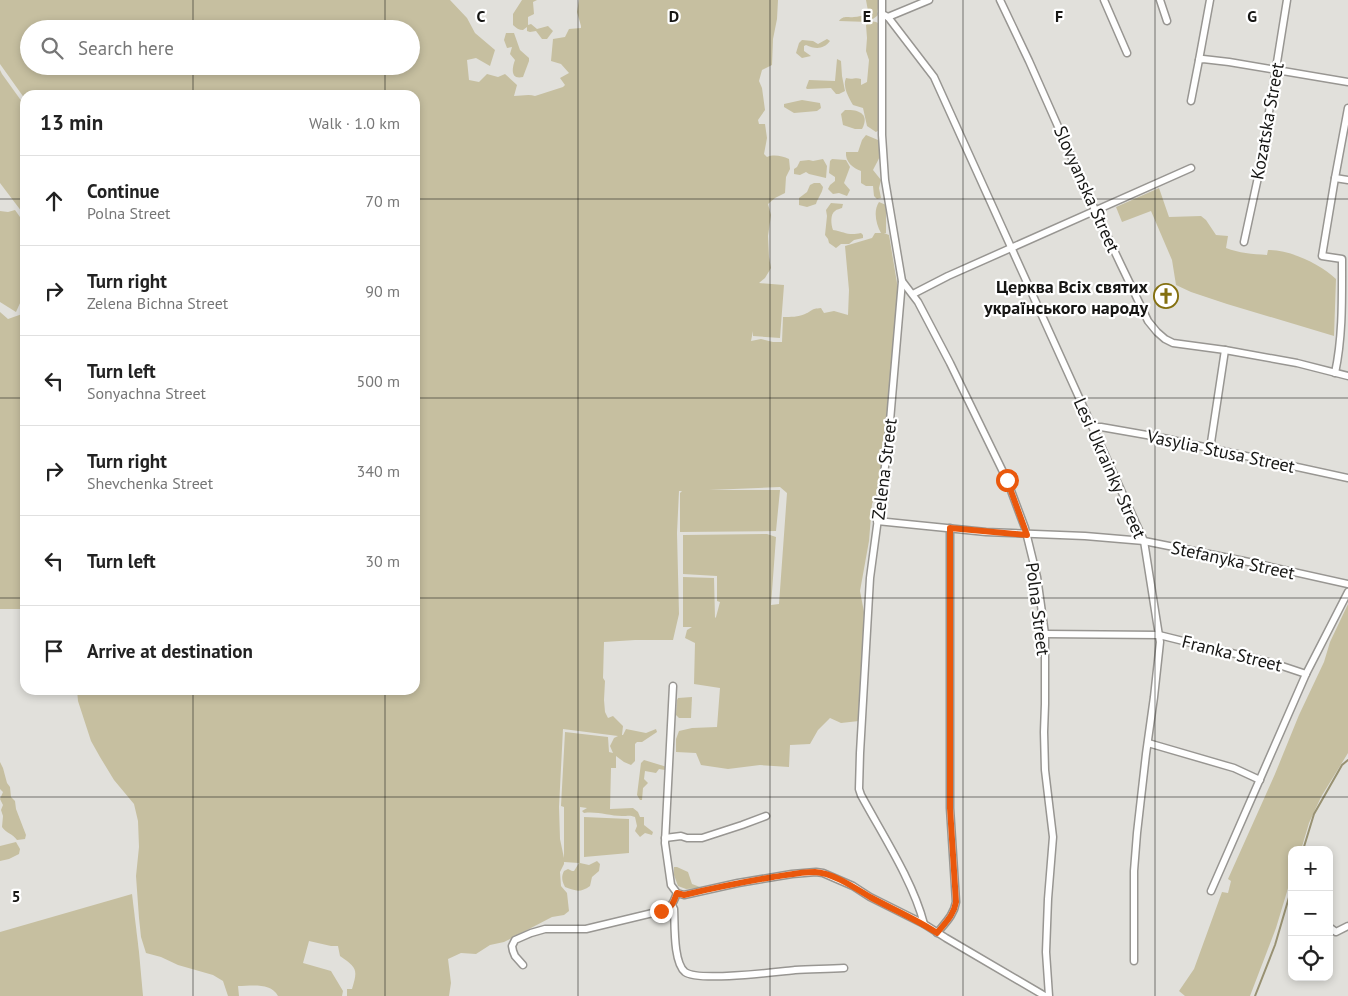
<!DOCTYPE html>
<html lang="en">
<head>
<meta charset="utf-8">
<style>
	body { margin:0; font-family:"PT Sans",sans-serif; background:#f6f6f6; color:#222 }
	.controls { position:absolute; right:15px; bottom:15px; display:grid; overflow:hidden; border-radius:10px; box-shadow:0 2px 8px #0003 }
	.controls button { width:45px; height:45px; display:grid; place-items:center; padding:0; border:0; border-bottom:1px solid #e0e0e0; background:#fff; color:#222; font:25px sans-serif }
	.stop { position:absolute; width:15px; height:15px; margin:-11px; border:4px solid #ea580c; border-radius:50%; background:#fff }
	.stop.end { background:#ea580c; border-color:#fff; box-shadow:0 1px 5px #0008 }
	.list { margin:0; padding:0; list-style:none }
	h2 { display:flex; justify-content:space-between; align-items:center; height:65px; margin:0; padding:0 20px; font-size:21px }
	h2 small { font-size:16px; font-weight:400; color:#767676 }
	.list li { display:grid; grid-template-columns:32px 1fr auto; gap:15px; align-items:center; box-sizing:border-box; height:90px; padding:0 20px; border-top:1px solid #e0e0e0 }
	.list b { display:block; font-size:19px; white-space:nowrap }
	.list p { margin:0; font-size:16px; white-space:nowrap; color:#767676 }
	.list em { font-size:16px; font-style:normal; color:#767676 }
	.icon { flex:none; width:28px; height:28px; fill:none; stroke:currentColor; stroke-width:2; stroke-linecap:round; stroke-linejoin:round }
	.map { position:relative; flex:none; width:1348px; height:996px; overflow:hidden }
	.search { position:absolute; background:#fff; box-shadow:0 2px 8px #0003; left:20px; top:20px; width:400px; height:55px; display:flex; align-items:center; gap:12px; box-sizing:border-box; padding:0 18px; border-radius:28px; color:#767676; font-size:19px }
	.panel { position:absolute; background:#fff; box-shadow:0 2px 8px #0003; left:20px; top:90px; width:400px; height:605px; border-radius:15px }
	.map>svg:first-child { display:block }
	.green { fill:#c6bfa0; fill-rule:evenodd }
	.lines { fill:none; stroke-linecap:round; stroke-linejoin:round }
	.stream { stroke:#989172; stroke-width:2 }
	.minor-casing { stroke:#989692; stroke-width:9 }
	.minor { stroke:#fff; stroke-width:6 }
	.route { stroke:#ea580c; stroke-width:6 }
	.grid { fill:none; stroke:#161614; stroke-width:1; stroke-opacity:0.55 }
	.labels { text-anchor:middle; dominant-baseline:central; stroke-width:4.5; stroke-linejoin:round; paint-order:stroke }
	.street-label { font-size:18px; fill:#161614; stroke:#fff }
	.poi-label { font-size:18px; font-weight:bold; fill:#161614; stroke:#fff; text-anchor:end }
	.grid-label { font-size:16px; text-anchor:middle; font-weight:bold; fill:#161614; stroke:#fff; stroke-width:4.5; stroke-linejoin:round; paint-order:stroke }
</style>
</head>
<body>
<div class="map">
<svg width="1348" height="996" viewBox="0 0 1348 996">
	<rect width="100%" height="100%" fill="#e1e0db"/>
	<g class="green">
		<path d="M0 0H450L467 18 475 33 495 50 490 66 476 58 467 60 469 80 479 82 487 74 498 77 505 74 517 85 514 96C521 96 529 94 535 96L563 87 565 85 560 78 569 73 561 64 551 61 553 39 565 37 569 29 581 28V26L577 12 579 0H778L777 19 773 39 772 65 762 70 759 81 762 88 765 110 758 120 759 124H765L767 138 764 154 767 157C774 154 782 156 789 159L790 169 786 177 785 193 775 198 768 204 771 215 768 236 769 257 771 268 765 278 759 283 784 285 780 338 753 336V331L751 341 761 339 773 342H782L783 317C791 317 798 317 805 314 814 310 810 309 821 308L824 313 834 311 848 315 849 290 845 246 872 238 875 233H881C876 224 873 211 879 202L886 205V233H884L889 235 898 289 893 359 879 487 872 504 869 541 860 591 864 612 859 721 841 723 830 718 818 730 810 744 790 745 789 767 760 765 728 769 701 765 696 753 676 752V739L679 731 692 728 717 727 720 688 694 684 695 643 685 638 687 630 692 627H683V577L714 578 715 618 716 617 720 602 717 601V576L683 574V535L767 534 776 537 771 605 779 604 787 493 780 487 709 490H780L776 531 680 532V493L682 491H679L677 533 679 614 673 640H635L604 642 603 678 605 681 604 700 605 712 608 718 613 716 623 726 622 735H623L626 729 646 733 656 729 657 732 642 742H637L635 744V761L631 765 624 762 616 756V768H611L610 809 633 808 638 812 640 817H644V825L653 832 652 835 645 833 640 837 635 831 637 826 635 817C630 815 628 816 622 816 609 816 597 811 584 813L582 811 587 808 580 807V863L589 865 597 861 600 864 599 871 592 877 590 886C580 893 576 891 565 887 562 881 561 877 564 871L568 869 572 871H574L579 863 564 862V864L560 872 561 886 567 893 569 911 564 915 552 917 504 942 490 945 476 954 461 953 448 959 451 983 449 996H347V989H352C358 969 357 968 340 956L338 946H331L309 941 303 963 331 971 343 991 342 996H278C271 982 251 986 238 986L239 996H228L223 981 213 975 178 965 161 957 146 953 141 937 139 918 136 876 139 847 138 821 134 804 114 780 100 757 91 741 78 701 77 690H415V95H25V99L0 64ZM29 29H411V66H29ZM563 729 618 736 614 738 610 746 613 753 609 752 608 737 565 732 561 806 564 807V858L560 839 559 807Z"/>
		<path d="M522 0H537L533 2 534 14 528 17V25L531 24 537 29 548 26 553 31 547 39H542L536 31 530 32 527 31V27L523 30C519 30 516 28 513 25V14Z"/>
		<path d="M866 0H879L877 16 870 21 876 22 880 24 881 36 878 88 879 130 876 132 867 126 863 108 853 105C849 98 842 86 846 78 853 80 855 77 861 79V85L867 82 869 60 866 51 867 38 866 25 869 22 839 21C844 15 847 18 854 17 858 17 863 15 867 14L868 11Z"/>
		<path d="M506 33H514L520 50 529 58V61L523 77C510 80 512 68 515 60L510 54 512 47 507 48 504 40Z"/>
		<path d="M827 39 830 41C823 50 815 49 806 45L804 46V51L811 56 802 58 796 53 799 43 802 40 813 41 818 44Z"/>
		<polygon points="837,59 841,61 842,76 845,91 839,94 836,94 831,88 807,89 806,88 809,80 835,81"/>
		<polygon points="0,70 2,74 25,106 25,216 0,183"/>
		<polygon points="802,100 820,103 821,108 817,111 794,113 784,107 784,104"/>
		<path d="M845 110C859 109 870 114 862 129H855L843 125 841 114Z"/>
		<path d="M866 135 878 140C883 154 880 157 873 170L881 180 879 188 881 198 877 199 874 196 873 186H866L861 183V171C853 168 845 162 846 152H858L862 140Z"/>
		<polygon points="823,159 827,166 826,178 809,174 806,172 800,175 794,174 794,169 797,167 800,161 809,160 813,161"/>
		<polygon points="832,159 846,160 850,167 844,183 850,190 847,196 839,193 833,194 828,189 830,185 835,181 835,177 829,173 830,161"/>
		<path d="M814 183H820L823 187C822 194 818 197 816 204L807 207 799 205V198L807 192 810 185Z"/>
		<path d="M1159 188 1169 217 1201 216 1206 220 1216 235 1228 236 1226 248C1239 253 1252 254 1267 255L1268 250C1291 250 1320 264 1336 279L1334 336 1227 304 1191 292 1176 285 1172 260 1151 211 1122 222 1116 207Z"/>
		<path d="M831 203 843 204 842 208C840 209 837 209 835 211 830 214 831 225 833 230 845 232 848 236 861 233L863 235V238L854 240 849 244H841L836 248 829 243 828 239 825 235 827 216 826 210Z"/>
		<polygon points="15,210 25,224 25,292 16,312 0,302 0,211 8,212"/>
		<polygon points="0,312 8,319 25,313 25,609 0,609"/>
		<polygon points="1348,604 1348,753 1321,797 1309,823 1301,850 1292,850 1292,875 1276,928 1250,996 1185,996 1179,991 1194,969 1222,892 1228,893 1231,881 1228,879 1275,774 1299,715 1324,662 1330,642"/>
		<polygon points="692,697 691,718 679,718 676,715 677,700 678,698"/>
		<polygon points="644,760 667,767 665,770 659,769 656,773 645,771 644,779 648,783 643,788 642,800 640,800 637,795 641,763"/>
		<path d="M0 762 3 768 7 783 10 787 11 797 15 801 16 809 26 835 25 839 17 840C13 834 6 833 2 827L3 816 1 810 3 805 0 799 3 792 0 789Z"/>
		<polygon points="584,817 629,819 629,853 584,857"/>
		<polygon points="16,842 20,849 19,854 9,859 0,861 0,846"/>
		<polygon points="674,867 677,867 688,872 692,884 700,887 700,888 686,889 678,886 674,875"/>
		<polygon points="132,894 139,952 143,996 0,996 0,932"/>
	</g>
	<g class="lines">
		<g class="stream">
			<polyline points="1303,850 1314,814 1342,765 1348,760"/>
			<polyline points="1255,996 1275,945 1292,887"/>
		</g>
		<defs>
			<g id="minor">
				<path d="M882 0V135L885 180 902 281 888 444 870 578 860 753 859 789 861 795C882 834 913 881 924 924"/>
				<polyline points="1000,0 1029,61 1095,210 1121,265 1148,321 1157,332 1165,339 1173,343 1225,350 1297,363 1348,376"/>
				<polyline points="1104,0 1127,53"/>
				<polyline points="1160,0 1167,21"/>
				<polyline points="882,14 888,17 934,77 1144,541 1160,642 1154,697 1146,754 1137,833 1134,871 1134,961"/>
				<polyline points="888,17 929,0"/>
				<polyline points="1199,60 1210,0"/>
				<polyline points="1191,101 1199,60 1203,59 1229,62 1348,82"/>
				<polyline points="1335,178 1348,180"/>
				<polyline points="1244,242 1260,168 1287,0"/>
				<polyline points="902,281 918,302 950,363 1007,480 1025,528 1037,577 1045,634 1045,704 1044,732 1045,770 1053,837 1048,899 1046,952 1049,996"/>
				<polyline points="913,294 948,276 1191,168"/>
				<path d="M1335 373C1343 336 1342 297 1342 259L1322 256 1335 178 1348 108"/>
				<polyline points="1093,427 1101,427 1158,437 1348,478"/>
				<polyline points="1210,449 1225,350"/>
				<polyline points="877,521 986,532 1085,536 1144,541 1244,561 1348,584"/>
				<polyline points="1045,634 1159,635 1276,664 1306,674"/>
				<polyline points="673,686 665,843 671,885 677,893 684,895 738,883 792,874 816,872 823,873 853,886 870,897 924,924 946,938 1045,996"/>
				<polyline points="1148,743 1234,768 1260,780"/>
				<polyline points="665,838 681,836 687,838 702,838 742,825 766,816"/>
				<polyline points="1211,891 1306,674 1348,592"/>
				<path d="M672 905 674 909C675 924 673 962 685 972 698 982 775 972 795 970 811 969 828 969 844 968"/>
				<polyline points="1329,927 1336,932 1348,926"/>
				<path d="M937 933C945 923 954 915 956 902L950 808V528"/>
				<path d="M523 965 515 956 513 951 512 946 515 940 531 933 545 929H586L661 911C672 907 673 904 677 893"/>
			</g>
		</defs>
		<use href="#minor" class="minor-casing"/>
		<use href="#minor" class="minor"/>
	</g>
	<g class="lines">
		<path class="route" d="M661 911C672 908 673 904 677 893L684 895C713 888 743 882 773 877 787 875 801 872 815 872 833 873 855 888 870 897 892 909 916 919 937 933 945 923 954 915 956 902L950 808V528L1027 535 1007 480"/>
	</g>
	<path class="grid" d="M193 0V29M385 0V29M578 0V996M770 0V996M963 0V996M1155 0V996M193 66V95M385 66V95M0 199H25M415 199H1348M0 398H25M415 398H1348M0 598H25M415 598H1348M193 690V996M385 690V996M0 797H1348"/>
	<defs>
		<symbol id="church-ring" viewBox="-11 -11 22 22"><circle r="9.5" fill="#fff" stroke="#847010" stroke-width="1.5"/><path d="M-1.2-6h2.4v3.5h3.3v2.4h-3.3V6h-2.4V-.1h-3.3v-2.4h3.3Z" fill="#847010"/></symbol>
	</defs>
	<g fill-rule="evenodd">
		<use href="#church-ring" x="1152" y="282" width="28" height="28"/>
	</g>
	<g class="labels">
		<g class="street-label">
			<text transform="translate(1267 121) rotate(-80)">Kozatska Street</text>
			<text transform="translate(1087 189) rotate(66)">Slovyanska Street</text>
			<text transform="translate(1221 451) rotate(12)">Vasylia Stusa Street</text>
			<text transform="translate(1110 468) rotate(66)">Lesi Ukrainky Street</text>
			<text transform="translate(884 469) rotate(-83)">Zelena Street</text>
			<text transform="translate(1233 560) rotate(12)">Stefanyka Street</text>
			<text transform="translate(1038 609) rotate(83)">Polna Street</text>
			<text transform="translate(1232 653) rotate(14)">Franka Street</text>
		</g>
		<g class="poi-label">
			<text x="1148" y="286">Церква Всіх святих<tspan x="1148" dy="21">українського народу</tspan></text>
		</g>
	</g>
	<g class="grid-label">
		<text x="481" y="22">C</text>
		<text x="674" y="22">D</text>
		<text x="867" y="22">E</text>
		<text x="1059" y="22">F</text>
		<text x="1252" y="22">G</text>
		<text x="16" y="902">5</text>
	</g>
</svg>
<div class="controls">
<button>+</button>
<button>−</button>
<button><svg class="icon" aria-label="locate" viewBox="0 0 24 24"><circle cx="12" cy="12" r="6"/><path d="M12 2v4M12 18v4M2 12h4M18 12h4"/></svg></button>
</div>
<div class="stop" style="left:1007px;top:480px"></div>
<div class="stop end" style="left:661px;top:911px"></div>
<div class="search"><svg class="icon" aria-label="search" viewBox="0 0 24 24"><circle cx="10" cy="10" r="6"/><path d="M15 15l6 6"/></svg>Search here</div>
<section class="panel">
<h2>13 min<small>Walk · 1.0 km</small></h2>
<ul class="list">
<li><svg class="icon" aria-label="ahead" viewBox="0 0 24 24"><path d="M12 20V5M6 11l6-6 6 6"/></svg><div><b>Continue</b><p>Polna Street</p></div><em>70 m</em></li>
<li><svg class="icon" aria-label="right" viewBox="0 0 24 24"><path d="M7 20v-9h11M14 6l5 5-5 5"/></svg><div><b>Turn right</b><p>Zelena Bichna Street</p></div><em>90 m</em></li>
<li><svg class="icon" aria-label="left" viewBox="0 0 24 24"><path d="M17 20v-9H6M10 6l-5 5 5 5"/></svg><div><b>Turn left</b><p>Sonyachna Street</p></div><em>500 m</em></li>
<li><svg class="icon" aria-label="right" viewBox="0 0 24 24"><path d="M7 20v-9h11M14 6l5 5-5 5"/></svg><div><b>Turn right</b><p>Shevchenka Street</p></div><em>340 m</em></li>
<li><svg class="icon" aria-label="left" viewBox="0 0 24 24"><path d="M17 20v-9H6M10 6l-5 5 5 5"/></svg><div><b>Turn left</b></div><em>30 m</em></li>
<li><svg class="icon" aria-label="arrive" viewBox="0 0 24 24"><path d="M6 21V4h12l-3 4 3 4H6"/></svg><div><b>Arrive at destination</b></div></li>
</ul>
</section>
</div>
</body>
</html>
